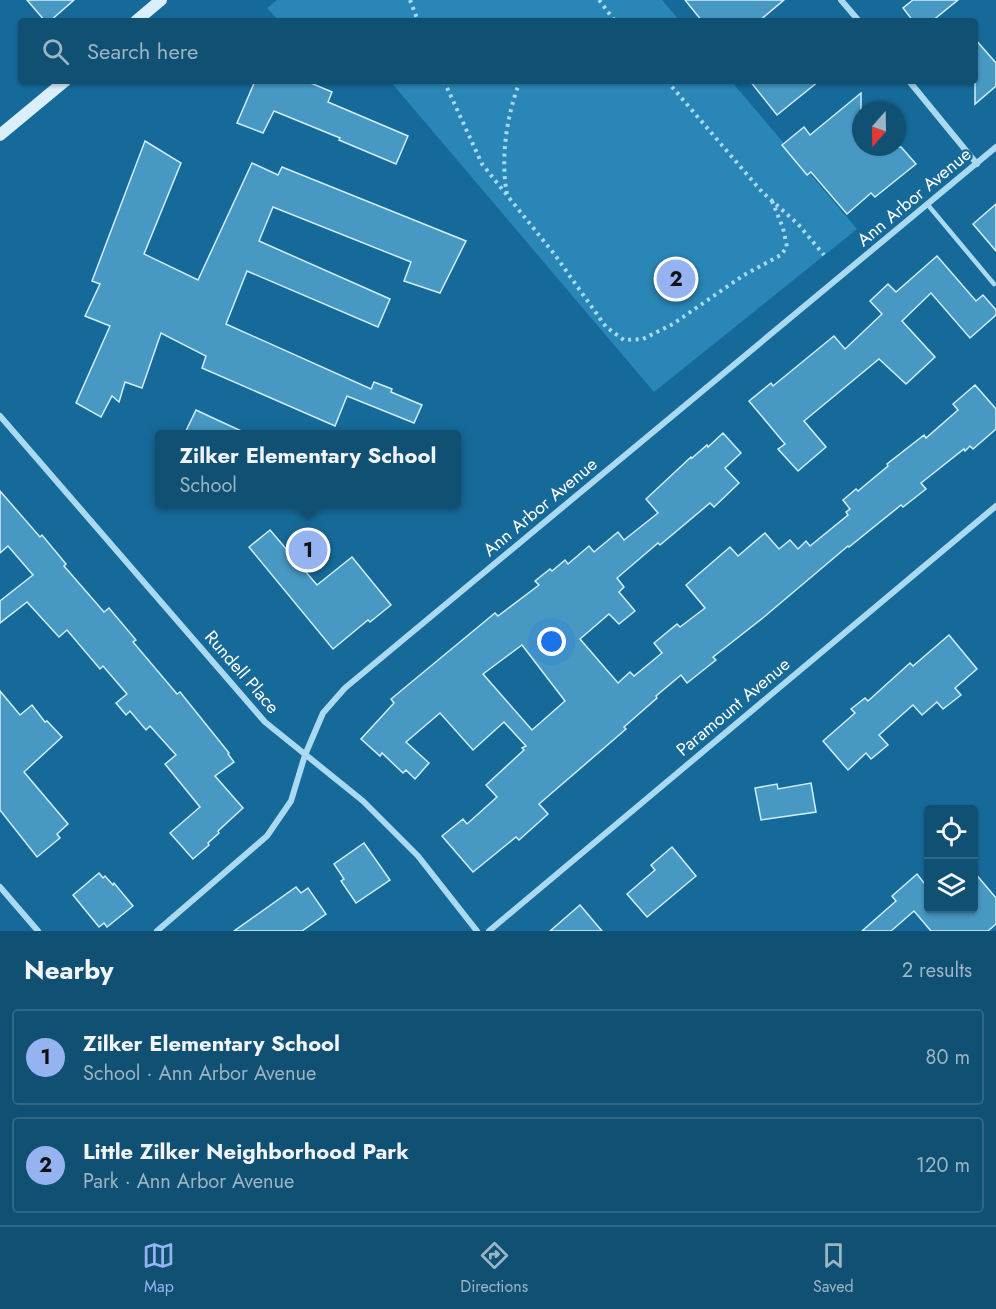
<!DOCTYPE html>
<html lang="en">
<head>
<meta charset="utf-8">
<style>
	body { margin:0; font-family:Jost,sans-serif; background:#195778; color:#f1f3f6 }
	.controls { position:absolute; right:18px; bottom:18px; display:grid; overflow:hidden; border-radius:6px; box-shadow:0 2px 4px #0004 }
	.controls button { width:54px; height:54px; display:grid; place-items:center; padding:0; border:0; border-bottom:2px solid #306785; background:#105073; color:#f1f3f6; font:30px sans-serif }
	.compass { position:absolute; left:852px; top:102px; width:54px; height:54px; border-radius:50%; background:#105073; box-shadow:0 2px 4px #0004; rotate:200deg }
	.you { position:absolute; left:552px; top:642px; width:21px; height:21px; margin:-15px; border:4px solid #fff; border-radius:50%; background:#1a73e8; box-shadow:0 0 0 9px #1a73e833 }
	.badge { display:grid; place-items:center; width:39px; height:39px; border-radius:50%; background:#95b2f1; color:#111; font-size:20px; font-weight:700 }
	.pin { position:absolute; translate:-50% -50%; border:3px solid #fff; box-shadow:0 2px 6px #0006 }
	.popup { position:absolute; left:155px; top:430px; width:306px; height:78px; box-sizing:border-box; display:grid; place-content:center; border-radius:6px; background:#105073; filter:drop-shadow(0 2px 4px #0005); font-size:20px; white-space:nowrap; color:#9cb5c4 }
	.popup b { font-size:22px; color:#f1f3f6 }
	.popup::after { content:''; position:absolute; left:50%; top:100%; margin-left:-12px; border:12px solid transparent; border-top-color:#105073 }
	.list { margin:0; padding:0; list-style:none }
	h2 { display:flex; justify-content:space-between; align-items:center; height:78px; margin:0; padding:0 24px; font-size:26px }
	h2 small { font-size:20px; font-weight:400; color:#9cb5c4 }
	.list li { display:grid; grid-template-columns:39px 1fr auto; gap:18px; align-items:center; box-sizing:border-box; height:96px; margin:0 12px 12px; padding:0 12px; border:2px solid #306785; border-radius:6px }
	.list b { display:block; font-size:22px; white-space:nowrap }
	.list p { margin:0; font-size:20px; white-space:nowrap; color:#9cb5c4 }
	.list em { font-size:20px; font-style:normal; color:#9cb5c4 }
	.icon { flex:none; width:33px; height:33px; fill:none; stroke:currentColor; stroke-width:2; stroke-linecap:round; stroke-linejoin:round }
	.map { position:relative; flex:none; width:996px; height:931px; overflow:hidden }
	.search { position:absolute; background:#105073; box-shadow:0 2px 4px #0004; left:18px; right:18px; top:18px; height:66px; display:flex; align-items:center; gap:15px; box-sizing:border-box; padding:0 21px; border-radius:6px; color:#9cb5c4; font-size:22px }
	.sheet { height:294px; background:#105073 }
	nav { display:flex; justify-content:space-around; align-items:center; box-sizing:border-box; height:84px; border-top:2px solid #306785; background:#105073; font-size:16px; color:#9cb5c4 }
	nav a { display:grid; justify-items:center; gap:3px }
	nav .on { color:#95b2f1 }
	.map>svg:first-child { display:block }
	.green { fill:#2986b6 }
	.building { fill:#4798c3; stroke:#d1eefc; stroke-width:1.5; fill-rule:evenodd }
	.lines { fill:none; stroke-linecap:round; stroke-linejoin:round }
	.path { stroke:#aad9f2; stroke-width:4; stroke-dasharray:3 4.5; stroke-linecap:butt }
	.lane { stroke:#aad9f2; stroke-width:4.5 }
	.street { stroke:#aad9f2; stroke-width:6 }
	.secondary { stroke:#d9effc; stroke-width:12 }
	.labels { text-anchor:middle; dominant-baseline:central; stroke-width:4.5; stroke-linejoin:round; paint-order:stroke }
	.street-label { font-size:18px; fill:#fff; stroke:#166a99 }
</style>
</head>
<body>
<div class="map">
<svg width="996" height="931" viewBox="0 0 996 931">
	<rect width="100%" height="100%" fill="#166a99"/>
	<g class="green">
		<polygon points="277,0 662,0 680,21 279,21 267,8"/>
		<polygon points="390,81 731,81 857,229 654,392"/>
	</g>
	<g class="building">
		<polygon points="27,0 74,0 50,21 45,21"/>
		<polygon points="685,0 784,0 759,21 702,21"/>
		<polygon points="913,0 958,0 932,21 913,21 903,8"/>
		<polygon points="975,39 996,63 996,86 975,104"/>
		<polygon points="255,81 306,81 332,92 328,102 408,136 396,164 339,140 340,138 274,111 263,133 237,123"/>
		<polygon points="750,81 819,81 777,115"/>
		<polygon points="861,93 861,147 901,147 916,164 875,197 871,193 847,214 811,172 807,175 782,145 804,127 810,135"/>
		<polygon points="145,141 181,163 144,254 198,280 252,163 278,175 282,167 466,241 440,293 404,281 411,262 273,207 259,241 390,299 378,327 247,271 226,324 371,389 374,382 392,389 391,392 422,405 414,423 347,396 335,426 202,368 206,356 161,333 142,388 125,382 119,402 112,396 101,417 76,403 110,326 85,316 100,284 92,281"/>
		<polygon points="996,204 996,251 973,224"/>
		<polygon points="937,256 976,301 983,295 996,310 996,315 970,338 931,293 902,321 935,357 906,384 879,359 804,421 826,447 798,471 778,449 785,444 749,401 771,383 773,386 834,336 845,349 882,314 870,301 888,284 896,292"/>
		<path d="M975 385 996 409V429L973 449 970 446 965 451 964 449 921 483 926 489 903 507 901 505 849 547 848 546 764 617 713 657 716 660 687 683 681 675 656 696 657 698 624 727 626 729 539 804 548 814 519 840 516 837 473 872 442 836 463 819 467 824 497 797 486 785 524 750 522 748 526 746 504 722 473 750 440 713 406 742 429 763 415 779 406 770 403 773 382 753 380 756 361 739 394 703 391 699 495 613 498 616 539 585 535 581 550 569 552 571 565 560 568 564 589 546 594 552 618 532 624 540 658 513 646 499 691 457 692 458 707 445 708 447 723 433 741 453 725 468 739 483 714 507 710 503 660 545 658 543 617 578 624 587 619 592 635 611 619 624 609 614 580 639 618 683 630 672 634 676 662 653 654 643 677 624 680 627 705 608 686 585 730 547 738 556 765 533 779 549 790 540 798 549 806 541 810 546 848 515 846 512 850 509 843 500 856 489 858 491 888 466 887 464 924 435 926 438 958 410 953 404ZM522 645 565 701 532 730 483 674Z"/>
		<polygon points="196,410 213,418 250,435 184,435"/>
		<polygon points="0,491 40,537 42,535 66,564 64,566 104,612 109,608 136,640 133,642 177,694 180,692 229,753 228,754 234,762 215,776 243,808 218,831 219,833 208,843 209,845 193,859 170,833 200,807 165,764 176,755 150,726 146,730 130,711 126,715 116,703 127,694 103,666 100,669 67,630 59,637 27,602 0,623 0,601 33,575 8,546 0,553"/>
		<polygon points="270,530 317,585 352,557 391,605 370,622 368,620 333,649 249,547"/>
		<polygon points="949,635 977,669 955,688 961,695 943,709 937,702 922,715 913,705 879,735 888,745 871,759 866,753 848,770 823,741 855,713 851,709 865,698 868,701 910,663 913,666"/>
		<polygon points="0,691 20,715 32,705 45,722 47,721 62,737 24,772 68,824 57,834 60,838 37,857 0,810"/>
		<polygon points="811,783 816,812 761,820 755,788 777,784 778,789"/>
		<polygon points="364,843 390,880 356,903 341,881 344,879 334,864"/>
		<polygon points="672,847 696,876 647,917 627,894 655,870 651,865"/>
		<polygon points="974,872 996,898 996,924 988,931 931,931 914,911 891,931 862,931 896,901 892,896 917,874 928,888 928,909 974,909"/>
		<polygon points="99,873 103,878 105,876 113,885 114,883 133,906 107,927 104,923 99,927 73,895"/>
		<polygon points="296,887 301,893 308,888 326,914 302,931 234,931"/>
		<polygon points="580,905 602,931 550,931"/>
	</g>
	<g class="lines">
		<g class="path">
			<polyline points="410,0 418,21"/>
			<polyline points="599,0 615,21"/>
			<polyline points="444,81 482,164 555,255 606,327 624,340 643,339 673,324 744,275 781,255 787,247 783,228 772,201"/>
			<polyline points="667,81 762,192 798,224 824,255"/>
			<path d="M507 194C500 158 507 114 520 81"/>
		</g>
		<polyline class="lane" points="928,205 994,284"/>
		<g class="street">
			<polyline points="841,0 859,21"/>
			<polyline points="909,81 977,164"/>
			<polyline points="0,416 265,722 363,801 418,856 477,931"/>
			<polyline points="0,887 38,931"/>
			<polyline points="157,931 267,836 291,801 305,755 323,713 345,688 996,147"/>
			<polyline points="489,931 996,506"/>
		</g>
		<g class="secondary">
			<polyline points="136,21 161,0"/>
			<polyline points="0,135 65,81"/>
		</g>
	</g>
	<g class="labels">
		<g class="street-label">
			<text transform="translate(914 197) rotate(-40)">Ann Arbor Avenue</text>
			<text transform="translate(540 507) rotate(-40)">Ann Arbor Avenue</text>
			<text transform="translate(242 672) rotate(49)">Rundell Place</text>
			<text transform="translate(733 707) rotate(-40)">Paramount Avenue</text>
		</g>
	</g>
</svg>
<div class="controls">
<button><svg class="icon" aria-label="locate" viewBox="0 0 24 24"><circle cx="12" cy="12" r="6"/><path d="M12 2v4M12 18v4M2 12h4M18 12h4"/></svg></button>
<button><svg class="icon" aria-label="layers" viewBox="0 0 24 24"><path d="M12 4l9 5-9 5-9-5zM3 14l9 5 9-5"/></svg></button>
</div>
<svg class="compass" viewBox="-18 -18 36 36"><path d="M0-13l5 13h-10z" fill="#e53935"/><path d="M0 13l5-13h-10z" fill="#9cb5c4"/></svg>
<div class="you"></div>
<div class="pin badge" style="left:308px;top:550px">1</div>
<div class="popup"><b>Zilker Elementary School</b>School</div>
<div class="pin badge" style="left:676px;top:279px">2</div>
<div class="search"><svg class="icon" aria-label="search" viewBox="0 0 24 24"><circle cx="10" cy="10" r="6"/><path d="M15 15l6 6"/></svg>Search here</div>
</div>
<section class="sheet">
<h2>Nearby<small>2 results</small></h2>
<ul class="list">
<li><span class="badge">1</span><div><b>Zilker Elementary School</b><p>School · Ann Arbor Avenue</p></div><em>80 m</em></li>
<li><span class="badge">2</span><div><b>Little Zilker Neighborhood Park</b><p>Park · Ann Arbor Avenue</p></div><em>120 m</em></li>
</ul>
</section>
<nav>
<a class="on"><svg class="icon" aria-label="map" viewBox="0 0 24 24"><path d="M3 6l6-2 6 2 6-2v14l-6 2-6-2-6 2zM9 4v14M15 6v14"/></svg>Map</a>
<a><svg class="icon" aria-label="directions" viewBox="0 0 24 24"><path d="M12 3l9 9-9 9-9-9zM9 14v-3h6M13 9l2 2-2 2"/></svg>Directions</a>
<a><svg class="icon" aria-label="saved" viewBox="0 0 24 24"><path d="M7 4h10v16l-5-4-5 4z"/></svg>Saved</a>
</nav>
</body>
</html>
